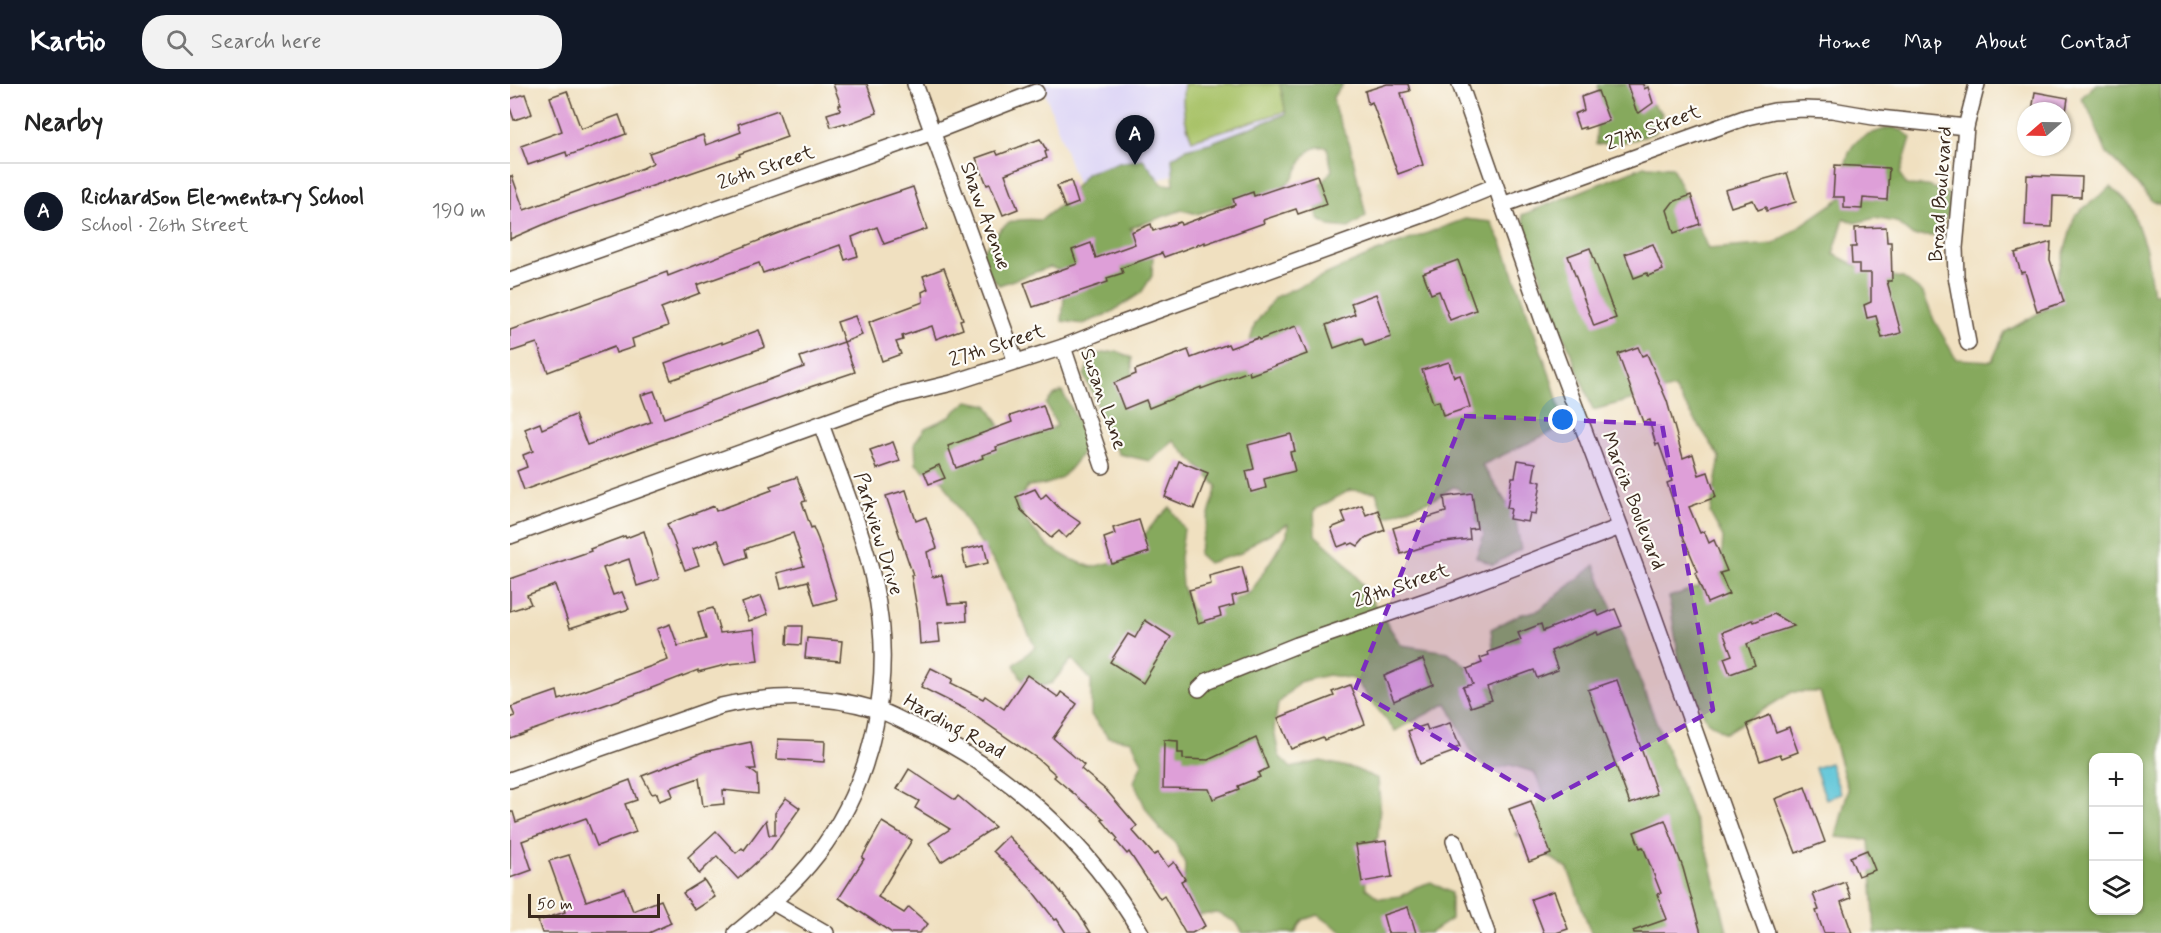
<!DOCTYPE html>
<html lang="en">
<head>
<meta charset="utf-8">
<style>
	body { margin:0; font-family:Mynerve,sans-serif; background:#f2f2f2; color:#222 }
	.controls { position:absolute; right:18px; bottom:18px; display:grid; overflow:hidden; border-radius:12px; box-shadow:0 2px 4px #0004 }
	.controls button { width:54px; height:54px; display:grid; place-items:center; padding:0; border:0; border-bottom:2px solid #e0e0e0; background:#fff; color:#222; font:30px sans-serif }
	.compass { position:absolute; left:1507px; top:18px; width:54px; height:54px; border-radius:50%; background:#fff; box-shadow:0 2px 4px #0004; rotate:250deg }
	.scale { position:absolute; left:18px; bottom:15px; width:132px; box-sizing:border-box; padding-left:6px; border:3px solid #3b2a1e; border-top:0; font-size:16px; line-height:21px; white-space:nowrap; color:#3b2a1e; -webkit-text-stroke:4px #fdfcf7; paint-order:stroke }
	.you { position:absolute; left:1053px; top:336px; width:21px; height:21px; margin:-15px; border:4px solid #fff; border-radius:50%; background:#1a73e8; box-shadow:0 0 0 9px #1a73e833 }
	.badge { display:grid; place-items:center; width:39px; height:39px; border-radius:50%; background:#111827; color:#fff; font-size:20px; font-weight:700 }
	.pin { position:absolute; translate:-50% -50px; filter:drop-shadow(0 2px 3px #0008) }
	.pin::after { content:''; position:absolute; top:32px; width:21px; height:18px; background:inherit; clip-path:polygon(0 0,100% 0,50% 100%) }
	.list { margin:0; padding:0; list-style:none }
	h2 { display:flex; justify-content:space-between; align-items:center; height:78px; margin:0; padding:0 24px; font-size:26px }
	h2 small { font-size:20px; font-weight:400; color:#767676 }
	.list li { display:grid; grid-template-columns:39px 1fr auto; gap:18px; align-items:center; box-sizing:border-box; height:96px; padding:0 24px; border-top:2px solid #e0e0e0 }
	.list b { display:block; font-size:22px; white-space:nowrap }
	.list p { margin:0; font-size:20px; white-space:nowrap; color:#767676 }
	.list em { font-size:20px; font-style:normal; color:#767676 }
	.icon { flex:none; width:33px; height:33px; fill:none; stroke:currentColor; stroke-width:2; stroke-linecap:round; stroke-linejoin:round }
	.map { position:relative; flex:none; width:1651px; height:849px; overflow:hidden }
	header { display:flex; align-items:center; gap:36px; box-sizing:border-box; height:84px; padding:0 30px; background:#111827; color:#fff }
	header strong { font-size:28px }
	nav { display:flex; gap:33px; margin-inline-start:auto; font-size:21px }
	.search { width:420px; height:54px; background:#f2f2f2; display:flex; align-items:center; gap:15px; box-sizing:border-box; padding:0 21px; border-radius:24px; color:#767676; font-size:22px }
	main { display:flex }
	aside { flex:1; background:#fff }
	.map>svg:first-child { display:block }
	.built { fill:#ddd5f6 }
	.green { fill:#a9c369; stroke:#727644; stroke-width:1.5 }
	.forest { fill:#86a95d; stroke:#606a3e; stroke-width:1.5; fill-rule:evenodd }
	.water { fill:#5cc5d8; stroke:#4c787b; stroke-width:1.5 }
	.building { fill:#de9fd8 }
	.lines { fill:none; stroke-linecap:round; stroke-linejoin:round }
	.minor-casing { stroke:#564536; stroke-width:18 }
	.minor { stroke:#fff; stroke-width:15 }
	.marked { fill:#7b2cbf; fill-opacity:0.2; stroke:#7b2cbf; stroke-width:4.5; stroke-dasharray:12 8; stroke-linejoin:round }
	.labels { text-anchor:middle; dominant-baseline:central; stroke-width:4.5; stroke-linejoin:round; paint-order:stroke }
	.street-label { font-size:20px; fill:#3b2a1e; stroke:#fdfcf7 }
</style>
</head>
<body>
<header>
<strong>Kartio</strong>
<div class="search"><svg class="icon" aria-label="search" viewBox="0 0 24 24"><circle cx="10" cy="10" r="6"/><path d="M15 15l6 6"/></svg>Search here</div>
<nav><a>Home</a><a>Map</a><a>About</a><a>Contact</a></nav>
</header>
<main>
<aside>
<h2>Nearby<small></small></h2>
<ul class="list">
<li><span class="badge">A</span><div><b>Richardson Elementary School</b><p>School · 26th Street</p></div><em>190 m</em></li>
</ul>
</aside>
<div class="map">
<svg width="1651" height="849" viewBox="0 0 1651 849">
	<rect width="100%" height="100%" fill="#fdfcf7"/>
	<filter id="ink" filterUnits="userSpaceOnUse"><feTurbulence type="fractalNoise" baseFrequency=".0167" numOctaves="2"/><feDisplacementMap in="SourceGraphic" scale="12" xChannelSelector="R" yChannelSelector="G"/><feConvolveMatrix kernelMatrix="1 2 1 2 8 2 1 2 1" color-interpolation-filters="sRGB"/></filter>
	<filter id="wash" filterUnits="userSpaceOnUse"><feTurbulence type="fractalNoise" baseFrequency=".008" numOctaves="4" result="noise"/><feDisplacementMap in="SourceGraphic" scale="24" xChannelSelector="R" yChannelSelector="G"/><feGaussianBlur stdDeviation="1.35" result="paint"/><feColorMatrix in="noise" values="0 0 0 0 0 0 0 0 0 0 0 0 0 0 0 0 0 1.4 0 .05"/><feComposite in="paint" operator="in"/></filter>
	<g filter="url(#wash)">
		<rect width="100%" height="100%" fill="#f0e0c0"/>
		<polygon class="built" points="532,0 807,0 802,39 575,123"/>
		<path class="green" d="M674 0H778L777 27 682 56C674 37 671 20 674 0Z"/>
		<g class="forest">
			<path d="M770 0H833L823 13 825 26 840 61 856 132 839 144 820 142 808 135 804 109 822 86 817 63C795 60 792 79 783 94 780 98 776 101 771 104L687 130 672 126 620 144 643 167 642 192 631 209 600 229 573 240 552 237 556 189 540 183 489 201 476 186 471 169C494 142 493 133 531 136L550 121 577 89 608 79 633 75 652 100 664 101 662 74 676 65 700 59 776 30Z"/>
			<path d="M1088 0H1136L1128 7 1152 29 1146 48C1126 56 1108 61 1086 60Z"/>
			<polygon points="1586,0 1651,0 1651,121 1642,117 1617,88 1597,70 1579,26 1571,14"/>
			<path d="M1381 43 1393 47 1401 54 1390 90 1396 101 1418 102 1438 109 1440 127 1424 152H1403L1386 138 1365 134 1345 139 1334 134 1323 170 1361 189 1393 194 1413 209 1424 236 1446 275 1482 277 1495 248 1536 225 1548 190 1565 131 1601 103 1621 122 1636 166 1643 210 1651 209V849H1365L1359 756 1326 753 1338 706 1310 608H1282L1215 649 1197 637 1169 576 1159 513 1210 495 1213 453 1200 429 1210 373 1164 304 1083 326 1057 259 1042 230 1012 131 1134 82 1162 83 1198 165 1264 160 1332 113C1334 97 1333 71 1346 58 1354 50 1370 47 1381 43ZM1584 674H1628V826H1584Z"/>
			<path d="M955 135 981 138 993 161 1042 297 1054 342 972 381 1005 432 1011 465 983 481 966 473 974 451 948 404 943 403 926 414 875 433 866 408 840 406 804 426 805 451 831 474 846 492 891 561 938 568 988 607 981 545 1009 531 1029 526 1085 481 1199 773 1217 847 1220 849H1081L1058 785 1005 750 1024 728 1033 707 1024 688 1000 681 978 687 960 666 937 619 885 647 844 595 818 591 789 598 768 620 764 645 769 672 781 684 811 677 845 685 868 695 870 719 868 753 853 774 856 804 869 814 892 812 906 803 921 798 941 809V835L920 849H885L881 847 877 849H834L808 831 793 836 785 849H733L726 838 707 829 690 831 673 821 675 780 664 757 650 746 635 723 624 698 632 679 622 657 598 653 581 631V596L562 575 542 599 518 606 504 581 525 563 489 485 463 449 433 397 418 390 406 380 405 358 415 344 437 334 458 317 477 321 497 354 508 357 547 342 536 320 543 311 552 307 570 342 574 366C557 390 550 402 518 402L508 419 515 436 538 462 560 475 582 483 616 475 643 440 660 423 674 445 670 474 672 502 681 525 694 530 741 508 777 451 778 440 746 457 731 469 698 479 688 470 707 402 664 357 640 377 609 370 592 341 584 312 574 292 582 271 607 267 622 274 623 305 629 320 730 291 745 240 765 213 864 169Z"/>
		</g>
		<polygon class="water" points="1320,679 1331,710 1316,715 1305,684"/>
		<g id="blocks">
			<g class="building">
				<polygon points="323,0 357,0 367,29 335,41 335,39 321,43 317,30 330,26 329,21 331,21"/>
				<polygon points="877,0 898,0 900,7 891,9 913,81 888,90 862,18 858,20 855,7"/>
				<polygon points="1117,0 1133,0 1134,5 1138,3 1143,19 1129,29 1126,26"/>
				<polygon points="57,7 71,45 109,31 116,50 57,72 56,68 18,81 11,62 52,47 40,13"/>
				<polygon points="1088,7 1099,37 1075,45 1075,43 1069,45 1064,30 1074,26 1071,13"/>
				<polygon points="1525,8 1558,14 1556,27 1522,27"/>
				<polygon points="15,10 22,30 4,36 0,24 0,15"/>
				<polygon points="268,26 277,53 229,70 230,72 49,134 0,155 0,92 2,92 14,126 133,84 143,79 139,69 193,51 196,61 231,48 228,40"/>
				<polygon points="530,55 537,67 535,68 537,74 495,90 508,125 493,131 480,100 477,101 466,74 486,67 488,71"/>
				<polygon points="1325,81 1379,84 1377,116 1353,114 1352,125 1334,124 1334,113 1323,113"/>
				<polygon points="1277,89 1286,118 1256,127 1256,123 1248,126 1243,116 1221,123 1215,106"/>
				<polygon points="807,91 817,120 788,130 786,125 753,136 754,139 695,160 695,158 654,173 652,169 611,184 613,189 597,194 598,198 523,223 514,199 567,180 562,166 581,159 586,174 625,160 621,148 641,140 643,147 670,138 671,141 725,121 723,115 743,108 744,112"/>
				<polygon points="1517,91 1572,93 1571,113 1543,112 1542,143 1515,142"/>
				<polygon points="561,97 568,119 555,124 547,102"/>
				<polygon points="403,103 417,145 374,160 367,143 342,153 348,172 335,176 330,161 253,189 249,179 187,201 190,209 151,224 158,242 122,255 124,263 106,269 104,263 38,288 27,259 0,268 0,246 127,201 127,199 157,188 158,192 284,143"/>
				<polygon points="1181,111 1190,140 1164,149 1157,126 1163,118"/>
				<polygon points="1376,143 1377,158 1381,158 1382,197 1377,197 1391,249 1372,254 1366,232 1357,234 1354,221 1361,218 1361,189 1349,189 1349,180 1342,180 1341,163 1346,163 1345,144"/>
				<polygon points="1541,158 1540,176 1554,218 1527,227 1515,188 1511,189 1505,169"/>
				<polygon points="1143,160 1153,186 1138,192 1137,189 1124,194 1115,170"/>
				<polygon points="1080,164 1106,234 1084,242 1058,172"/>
				<polygon points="948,176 966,226 940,236 929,207 921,210 913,189"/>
				<polygon points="434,184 453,235 450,236 453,245 426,255 422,242 392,252 393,256 386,258 391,270 372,277 359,238 413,218 412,208 418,205 413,192"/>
				<polygon points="866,210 881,253 855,262 852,254 824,264 816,241 845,230 841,219"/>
				<polygon points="345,232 352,251 334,258 327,238"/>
				<polygon points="786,242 797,270 740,291 739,287 691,305 691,303 639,324 636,316 614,325 604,299 626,290 625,286 678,266 681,274 718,260 720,264 748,254 749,256"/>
				<polygon points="249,246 255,263 161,296 155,279 212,258 212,260"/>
				<polygon points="334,258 345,288 291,306 14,406 7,387 17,383 13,371 23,367 15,345 30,339 32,345 65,331 77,361 141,338 131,311 144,307 154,334 294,283 290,273"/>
				<polygon points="1128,263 1132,272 1137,270 1157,317 1173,374 1183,370 1189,391 1198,388 1206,413 1179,423 1190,449 1194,447 1199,459 1204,456 1217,487 1210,489 1219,510 1197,519 1185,489 1188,488 1170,445 1172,444 1157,399 1162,397 1149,360 1146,361 1139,336 1133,338 1108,270"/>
				<polygon points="939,278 944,293 950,291 960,323 933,332 929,317 923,319 912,286"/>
				<polygon points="533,321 541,345 486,363 487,366 472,371 473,374 446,384 438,362 502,338 500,332"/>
				<polygon points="781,350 785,367 780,368 785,387 754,395 756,404 741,408 736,387 744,385 738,361"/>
				<polygon points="383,358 390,377 367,385 360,366"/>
				<polygon points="1008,376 1026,379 1023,396 1031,398 1026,430 1020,429 1018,438 999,435 1001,425 997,424 1002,393 1005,393"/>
				<polygon points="669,377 698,389 684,425 655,413"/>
				<polygon points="429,381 435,394 419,400 414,388"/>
				<polygon points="287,393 296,417 292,418 301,444 303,443 308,455 327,515 305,521 298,497 271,504 267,489 294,482 283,449 235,465 237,473 217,480 208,456 183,465 189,481 175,486 157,440 204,422 206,427 262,406 260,402"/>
				<polygon points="525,405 531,415 536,410 549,424 571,439 556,454 549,447 541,454 511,426 506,413"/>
				<polygon points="396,406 406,437 416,433 427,464 417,468 422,493 432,491 438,520 456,519 457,537 428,539 430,558 410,560 408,530 401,491 403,491 376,412"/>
				<polygon points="962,409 967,444 959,445 960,455 926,459 891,470 883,444 936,428 934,413"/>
				<polygon points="852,421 856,431 868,426 875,446 855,454 848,462 843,459 839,461 838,459 828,463 821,444 836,438 832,428"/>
				<polygon points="629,436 639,468 602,480 594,454 605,450 603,444"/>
				<polygon points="134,447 149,495 127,502 119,475 93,484 103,511 112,508 119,525 60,544 45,501 17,511 21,520 0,527 0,495 81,467 80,465 115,452 116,454"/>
				<polygon points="474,461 478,479 456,484 452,466"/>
				<polygon points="732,483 738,508 722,512 724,521 709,525 711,532 688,539 679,506 701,500 699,492"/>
				<polygon points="251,512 258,530 239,537 232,519"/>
				<polygon points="203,524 210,549 244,545 248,577 219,580 188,588 188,586 129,609 0,654 0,634 5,632 1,623 47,607 49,616 158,576 147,545 160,540 168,562 196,555 188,528"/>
				<polygon points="1105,525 1112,542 1088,551 1087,548 1041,567 1048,586 1027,594 1024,586 977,603 982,616 961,623 953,603 963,600 957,585 972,579 970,574 979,571 978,568 1011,556 1008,549 1031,540 1033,547 1086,526 1089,532"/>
				<polygon points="1264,530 1284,542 1250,553 1250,555 1237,560 1245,581 1220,590 1214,574 1222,571 1213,548 1243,536 1244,538"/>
				<polygon points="635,536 661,553 633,599 600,578 618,550 625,554"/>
				<polygon points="278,542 292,542 291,561 277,560"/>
				<polygon points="297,554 332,557 330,577 295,574"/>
				<polygon points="913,575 923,600 884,617 874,592"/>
				<polygon points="421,584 443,595 441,599 473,615 475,612 494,625 517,591 548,613 551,608 567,620 543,654 574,681 571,685 597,707 627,742 622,746 644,771 648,769 658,783 664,778 675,795 671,797 695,842 682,849 675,849 654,812 650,815 619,768 617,770 606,757 608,755 592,736 594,735 544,693 546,691 528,675 455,625 411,603"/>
				<polygon points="1107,596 1147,710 1120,720 1078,606"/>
				<polygon points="840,601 855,640 814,656 813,653 781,665 768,634 824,612 822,608"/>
				<polygon points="1260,631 1266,648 1279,643 1288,668 1272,674 1270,670 1250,677 1237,640"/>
				<polygon points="940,639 950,663 943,665 943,668 910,680 898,647 916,641 918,646"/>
				<polygon points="746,654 758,684 748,689 750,693 728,702 729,705 703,715 699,705 653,704 654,656 668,657 668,669 673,669 673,675 698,676"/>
				<polygon points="268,655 315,657 314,678 267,675"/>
				<polygon points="241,658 246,685 239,685 247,691 248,710 213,706 214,720 193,722 189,694 160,704 163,712 149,717 147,709 142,710 132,692 193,668"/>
				<polygon points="399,685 445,716 448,712 485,743 431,778 419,759 440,745 405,724 409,717 387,705"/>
				<polygon points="120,696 127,716 115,720 126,748 87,762 76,734 12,757 22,786 0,794 0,728 3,728 6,738"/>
				<polygon points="1295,703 1315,758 1286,769 1265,715"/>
				<polygon points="276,714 290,724 261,765 228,795 207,772 189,790 178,773 206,747 226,769 232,764 234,766 256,736 259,751 265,751 265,729"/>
				<polygon points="1021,717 1041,770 1019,778 999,725"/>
				<polygon points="1155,736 1173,784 1191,849 1124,849 1123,847 1157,835 1147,810 1151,809 1133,763 1130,764 1124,748"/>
				<polygon points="372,738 402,756 368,813 394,829 399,823 418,840 409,849 382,849 329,814 354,775 352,774"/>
				<polygon points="498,752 540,795 569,830 581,849 556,849 547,835 545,836 520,804 483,767"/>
				<polygon points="876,757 882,793 852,798 846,761"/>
				<polygon points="1357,766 1365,786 1348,792 1340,773"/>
				<polygon points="59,771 76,817 114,804 123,827 151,816 161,839 139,849 32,849 28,837 55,828 54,825 56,824 39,777"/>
				<polygon points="194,796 205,813 185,826 173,809"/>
				<polygon points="1335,798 1341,814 1331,818 1342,849 1314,849 1306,827 1309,826 1303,810"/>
				<polygon points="1044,807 1058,845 1046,849 1034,849 1021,815"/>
				<polygon points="898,823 906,849 878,849 873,831"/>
			</g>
		</g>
	</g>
	<g filter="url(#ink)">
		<use href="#blocks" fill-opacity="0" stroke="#564536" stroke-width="1.5"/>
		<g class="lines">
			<defs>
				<g id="minor">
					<polyline points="405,0 506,278"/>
					<polyline points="950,0 1037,248 1139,519 1257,849"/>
					<polyline points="992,121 1237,33 1264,27 1293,25 1322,26 1369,34 1456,43"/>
					<polyline points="0,197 423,48 526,8"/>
					<polyline points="1458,259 1446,192 1445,164 1456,43 1467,0"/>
					<polyline points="553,263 593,382"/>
					<polyline points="0,452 388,312 442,299 553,263 610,240 921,128 985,102"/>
					<polyline points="689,605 697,597 787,561 938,509 1110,443"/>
					<path d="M0 696 211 622C263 610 316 610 368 626 381 630 393 638 406 643 498 686 580 760 631 849"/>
					<polyline points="944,757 977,849"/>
					<polyline points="264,819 316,849"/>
					<path d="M226 849C255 825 284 801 307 771 365 696 385 592 364 499 353 447 329 391 311 340"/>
				</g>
			</defs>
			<use href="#minor" class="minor-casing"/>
			<use href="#minor" class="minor"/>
		</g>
	</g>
	<path class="marked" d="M954 332 1152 340 1203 626 1036 717 845 606Z"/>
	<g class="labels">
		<g class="street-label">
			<text transform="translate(1143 44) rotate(-20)">27th Street</text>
			<text transform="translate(256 84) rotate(-19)">26th Street</text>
			<text transform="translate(1431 110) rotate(-86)">Broad Boulevard</text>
			<text transform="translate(475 132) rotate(70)">Shaw Avenue</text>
			<text transform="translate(487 262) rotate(-18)">27th Street</text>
			<text transform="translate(593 315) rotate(71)">Susan Lane</text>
			<text transform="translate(1123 417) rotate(69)">Marcia Boulevard</text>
			<text transform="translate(368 450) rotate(73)">Parkview Drive</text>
			<text transform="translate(891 502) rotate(-19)">28th Street</text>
			<text transform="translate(444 643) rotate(29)">Harding Road</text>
		</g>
	</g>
</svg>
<div class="controls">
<button>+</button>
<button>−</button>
<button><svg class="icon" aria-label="layers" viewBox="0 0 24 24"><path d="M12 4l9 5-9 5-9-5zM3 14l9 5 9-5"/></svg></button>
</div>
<svg class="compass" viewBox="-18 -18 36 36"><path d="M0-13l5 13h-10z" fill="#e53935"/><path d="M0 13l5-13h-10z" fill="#767676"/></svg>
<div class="scale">50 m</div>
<div class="you"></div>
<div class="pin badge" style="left:625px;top:81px">A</div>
</div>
</main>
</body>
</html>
